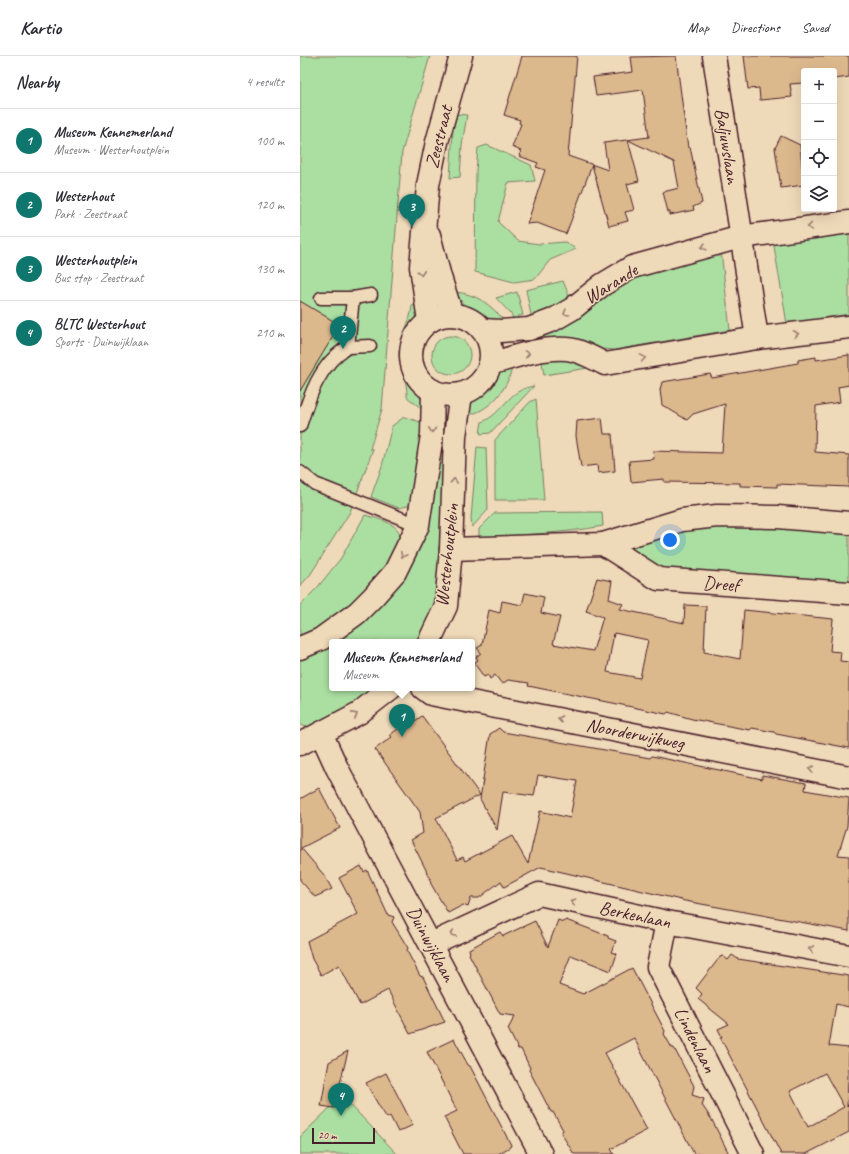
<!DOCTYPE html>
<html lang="en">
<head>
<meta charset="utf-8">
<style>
	body { margin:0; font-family:Caveat,sans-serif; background:#f2f2f3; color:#2b2b33 }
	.controls { position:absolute; right:12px; top:12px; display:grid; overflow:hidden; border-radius:4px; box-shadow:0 4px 16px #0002 }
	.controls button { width:36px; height:36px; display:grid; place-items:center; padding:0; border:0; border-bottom:1px solid #e1e1e2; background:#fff; color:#2b2b33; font:20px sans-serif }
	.scale { position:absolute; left:12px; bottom:10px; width:63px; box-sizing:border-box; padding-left:4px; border:2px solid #4a1f2b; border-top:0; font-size:11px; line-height:14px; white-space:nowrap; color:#4a1f2b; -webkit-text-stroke:3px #eed9b8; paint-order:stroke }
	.you { position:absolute; left:370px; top:484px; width:14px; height:14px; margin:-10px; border:3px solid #fff; border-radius:50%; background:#1a73e8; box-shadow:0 0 0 6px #1a73e833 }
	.badge { display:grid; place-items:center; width:26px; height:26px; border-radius:50%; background:#0f766e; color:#fff; font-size:13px; font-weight:700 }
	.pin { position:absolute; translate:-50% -33px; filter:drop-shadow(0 1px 2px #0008) }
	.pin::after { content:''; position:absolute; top:21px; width:14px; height:12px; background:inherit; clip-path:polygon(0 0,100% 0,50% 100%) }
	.popup { position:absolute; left:29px; top:583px; width:146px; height:52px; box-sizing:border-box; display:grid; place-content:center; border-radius:4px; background:#fff; filter:drop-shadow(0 1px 3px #0005); font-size:13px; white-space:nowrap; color:#7c7c81 }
	.popup b { font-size:15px; color:#2b2b33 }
	.popup::after { content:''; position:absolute; left:50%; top:100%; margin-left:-8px; border:8px solid transparent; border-top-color:#fff }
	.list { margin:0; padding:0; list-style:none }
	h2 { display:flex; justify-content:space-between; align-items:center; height:52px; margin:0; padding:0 16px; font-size:17px }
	h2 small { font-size:13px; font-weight:400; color:#7c7c81 }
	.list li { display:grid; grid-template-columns:26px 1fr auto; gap:12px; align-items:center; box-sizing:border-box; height:64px; padding:0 16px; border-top:1px solid #e1e1e2 }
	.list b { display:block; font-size:15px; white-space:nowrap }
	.list p { margin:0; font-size:13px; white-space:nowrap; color:#7c7c81 }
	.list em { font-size:13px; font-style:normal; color:#7c7c81 }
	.icon { flex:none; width:22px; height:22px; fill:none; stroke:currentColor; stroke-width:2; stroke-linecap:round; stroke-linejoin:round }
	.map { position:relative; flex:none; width:549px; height:1098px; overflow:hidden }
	header { display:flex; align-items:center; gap:24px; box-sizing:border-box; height:56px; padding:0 20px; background:#fff; border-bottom:1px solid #e1e1e2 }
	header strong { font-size:19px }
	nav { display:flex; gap:22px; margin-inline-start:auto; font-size:14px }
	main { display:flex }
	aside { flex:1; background:#fff }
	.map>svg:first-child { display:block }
	.green { fill:#abdfa1; stroke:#7a7f66 }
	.building { fill:#dcb88d; stroke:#4a1f2b; fill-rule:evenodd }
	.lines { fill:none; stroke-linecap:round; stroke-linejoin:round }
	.lane-casing { stroke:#4a1f2b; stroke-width:15 }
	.street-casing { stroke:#4a1f2b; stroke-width:25 }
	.secondary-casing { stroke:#4a1f2b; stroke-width:25 }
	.lane { stroke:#eed9b8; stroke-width:12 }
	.street { stroke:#eed9b8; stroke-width:22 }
	.secondary { stroke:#eed9b8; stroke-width:22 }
	.oneway { stroke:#9c7c72 }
	.labels { text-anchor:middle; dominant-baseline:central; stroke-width:3; stroke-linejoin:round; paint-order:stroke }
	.street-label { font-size:19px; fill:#4a1f2b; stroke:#eed9b8 }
</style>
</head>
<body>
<header>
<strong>Kartio</strong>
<nav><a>Map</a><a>Directions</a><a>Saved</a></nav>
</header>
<main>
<aside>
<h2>Nearby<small>4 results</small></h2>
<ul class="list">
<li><span class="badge">1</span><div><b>Museum Kennemerland</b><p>Museum · Westerhoutplein</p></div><em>100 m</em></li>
<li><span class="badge">2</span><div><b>Westerhout</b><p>Park · Zeestraat</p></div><em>120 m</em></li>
<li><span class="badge">3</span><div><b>Westerhoutplein</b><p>Bus stop · Zeestraat</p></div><em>130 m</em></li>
<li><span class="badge">4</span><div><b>BLTC Westerhout</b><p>Sports · Duinwijklaan</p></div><em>210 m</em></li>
</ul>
</aside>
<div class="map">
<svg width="549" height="1098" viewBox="0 0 549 1098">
	<rect width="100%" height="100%" fill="#eed9b8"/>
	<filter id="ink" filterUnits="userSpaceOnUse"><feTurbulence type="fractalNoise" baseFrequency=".025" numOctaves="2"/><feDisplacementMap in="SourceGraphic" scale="8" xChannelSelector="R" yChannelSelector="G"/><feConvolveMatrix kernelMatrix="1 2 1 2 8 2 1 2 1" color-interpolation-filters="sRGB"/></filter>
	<g filter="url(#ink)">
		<g class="green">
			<polygon points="0,0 130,0 102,96 82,353 70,393 73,393 50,456 10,519 0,530"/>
			<polygon points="157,58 167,59 162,89 160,121 150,122 153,74"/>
			<polygon points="187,89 231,109 235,125 208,127 198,166 218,185 239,188 265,186 276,193 250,204 235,223 214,226 175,216 176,116 178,92"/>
			<polygon points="549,174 549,258 487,268 473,184"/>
			<polygon points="421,195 430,274 314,294 237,287 235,277 331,219"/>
			<polygon points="263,225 272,247 232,264 226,234"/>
			<path d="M155 236C176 238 191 248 204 265L189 266 166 252Z"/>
			<polygon points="217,236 223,259 218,260 219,266 216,268 211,258 196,242"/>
			<path d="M119 247 115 265 104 285 103 300 105 316 115 328 126 356 107 341C108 326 100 314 99 298 99 281 111 267 112 250Z"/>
			<circle cx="151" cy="299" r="19"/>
			<polygon points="241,300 255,300 287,307 288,312 244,319"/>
			<path d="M213 307C209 332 191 355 165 360L171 346 206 311Z"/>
			<path d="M234 330 190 377 181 378 180 377 182 366C204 357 207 334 234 330Z"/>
			<polygon points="236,343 244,444 195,444 195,384 230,346"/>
			<polygon points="104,361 127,368 111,449 99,452 71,441 82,410 92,370"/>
			<polygon points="148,388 141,538 120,586 32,586 32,632 84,632 11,674 0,668 0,596 70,554 140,389"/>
			<polygon points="177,391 186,392 188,454 172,471 171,463"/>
			<path d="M302 456 303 470C262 478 221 478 179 482V473L195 457Z"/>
			<path d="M65 459C84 465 107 468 99 493L56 549 0 584V549L17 532 41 502Z"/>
			<polygon points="475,470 549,475 549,527 360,514 328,495 330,486 375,471"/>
			<polygon points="42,1040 97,1098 0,1098 0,1081"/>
		</g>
		<g class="building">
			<polygon points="222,0 277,0 268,100 308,114 304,87 349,81 343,34 296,40 293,21 333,16 331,1 376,0 388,92 390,91 402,147 393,151 394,154 370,159 370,156 368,156 363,136 379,132 374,106 328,84 339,125 327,128 334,154 325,156 328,165 309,170 292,109 266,178 237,167 227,168 245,114 236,111 238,107 219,100 221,95 212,91 221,68 219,67 220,64 204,59"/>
			<polygon points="444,0 549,0 549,21 534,23 534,15 504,15 504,27 490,28 492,41 460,44 459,32 448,33"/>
			<polygon points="481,80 500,89 504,129 481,132 475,92"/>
			<polygon points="0,245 40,269 0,335"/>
			<polygon points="549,299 549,329 538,331 540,346 516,350 515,396 549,399 549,431 477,428 477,431 440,430 440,427 364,426 364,423 331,426 329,405 354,403 353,395 422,397 425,348 393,358 387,364 362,349 360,334 362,326 410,318 412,322 498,307 498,304 516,301 516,304"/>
			<polygon points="302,362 304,378 312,378 315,415 298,417 297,409 281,411 276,380 277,365"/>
			<path d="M297 522 312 525 309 543 323 548 320 553 384 567 385 549 406 550 404 596 440 603 444 554 533 563 530 595 541 596 540 605 549 606V692L476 678 474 676 452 672 450 674 392 663 368 656 366 658 303 645 228 630 229 627 208 624 202 628 195 619 190 623 188 619 184 621 174 607 178 604 176 601 181 597 177 592 182 589 189 554 200 557 202 545 222 549 225 537 244 541 241 557 260 561 253 588 293 595 303 561 286 555ZM314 577 348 584 340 622 307 616Z"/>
			<polygon points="122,660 180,739 136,762 157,804 163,801 165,805 212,780 228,808 240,755 270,762 277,725 238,719 234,740 203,736 197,774 180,743 190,678 199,672 203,676 350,702 352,700 462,723 462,719 506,727 505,734 549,742 547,770 538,799 549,800 549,875 385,845 241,811 204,831 201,825 179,842 171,842 168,851 163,849 148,857 131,828 130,822 111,784 123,777 120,756 75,693 92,681 90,679 103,669 105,672"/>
			<polygon points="19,732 40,772 1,792 24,819 32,833 15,841 0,824 0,743"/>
			<polygon points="61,810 64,816 67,814 88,859 94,861 92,866 108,892 107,895 120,920 123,921 145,966 110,978 88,934 60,949 39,909 21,919 12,903 7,885 58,858 39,822"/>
			<polygon points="258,864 263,866 266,864 308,880 308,882 316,885 311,896 317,898 311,915 271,899 259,929 283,938 332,912 365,975 364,978 372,992 374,992 394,1030 392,1039 404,1043 402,1049 412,1064 429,1098 394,1098 334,982 305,997 347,1074 311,1093 314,1098 274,1098 261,1077 263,1074 253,1056 251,1056 229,1014 230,1012 221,993 218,993 208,973 215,960 200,958 169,898 170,897 169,893 200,876 203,880 235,865 248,891"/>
			<path d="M432 899 438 903 549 920V951L536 948 529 990 549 992 547 1050 549 1048V1076L506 1098H481L420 981H422L418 973 429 968 398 943 402 938 396 932 420 901 423 900 428 904ZM525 1017 544 1051 508 1071 490 1035Z"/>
			<polygon points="154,983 168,1009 170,1010 211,1089 210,1091 198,1098 163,1098 144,1061 157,1055 127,996"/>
			<polygon points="48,995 34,1052 21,1050 29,1006"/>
			<polygon points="86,1017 113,1069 98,1076 90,1060 87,1062 79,1050 66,1027"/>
		</g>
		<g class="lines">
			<defs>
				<g id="lane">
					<polyline points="21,242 53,242 71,239"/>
					<polyline points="48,291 70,290"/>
					<path d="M0 370C9 341 20 307 48 291L53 242"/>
					<polyline points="0,416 15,428 118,469"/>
				</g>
				<g id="street">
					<polyline points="414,0 457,282"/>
					<polyline points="303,488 358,523 549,537"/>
					<polyline points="151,493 303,488 382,464 417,460 478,461 549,467"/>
					<polyline points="123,632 131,638 549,721"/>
					<polyline points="21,677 37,712 241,1098"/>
					<polyline points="367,866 358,911 453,1098"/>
					<polyline points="131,888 239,838 367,866 549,900"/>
				</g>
				<g id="secondary">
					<polyline points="129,179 140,221 152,259"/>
					<circle cx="151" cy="299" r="40"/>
					<polyline points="129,265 121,211 128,129 137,86 161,0"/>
					<polyline points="183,274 200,275 229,273 253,264 272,253 302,229 332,211 441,181 549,166"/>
					<path d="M190 308C214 301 241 291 267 293 280 294 293 302 305 308L457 282 549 271"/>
					<polyline points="129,586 146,550 151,493 155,380 161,338"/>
					<polyline points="0,592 21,583 57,557 73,541 95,516 118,469 132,379 133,335"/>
					<polyline points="0,688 59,657 91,632"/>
				</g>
			</defs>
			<use href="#lane" class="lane-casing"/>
			<use href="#street" class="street-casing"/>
			<use href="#secondary" class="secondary-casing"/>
			<use href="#lane" class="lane"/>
			<use href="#street" class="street"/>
			<use href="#secondary" class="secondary"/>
		</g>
		<defs><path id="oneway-chevron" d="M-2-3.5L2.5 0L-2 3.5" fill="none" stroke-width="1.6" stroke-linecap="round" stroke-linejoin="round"/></defs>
		<g class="oneway">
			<use href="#oneway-chevron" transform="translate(510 171) rotate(172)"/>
			<use href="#oneway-chevron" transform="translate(404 191) rotate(165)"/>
			<use href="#oneway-chevron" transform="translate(121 217) rotate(85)"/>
			<use href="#oneway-chevron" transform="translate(266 257) rotate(149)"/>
			<use href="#oneway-chevron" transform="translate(496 278) rotate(-7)"/>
			<use href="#oneway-chevron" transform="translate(227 298) rotate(-10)"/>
			<use href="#oneway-chevron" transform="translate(343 302) rotate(-10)"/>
			<use href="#oneway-chevron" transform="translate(132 374) rotate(93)"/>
			<use href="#oneway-chevron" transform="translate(154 425) rotate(-88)"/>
			<use href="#oneway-chevron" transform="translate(103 499) rotate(117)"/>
			<use href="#oneway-chevron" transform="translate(55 659) rotate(-29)"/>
			<use href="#oneway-chevron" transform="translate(260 663) rotate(-169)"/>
			<use href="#oneway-chevron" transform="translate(511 713) rotate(-169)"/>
			<use href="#oneway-chevron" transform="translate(273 846) rotate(-168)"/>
			<use href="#oneway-chevron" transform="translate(153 878) rotate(155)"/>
			<use href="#oneway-chevron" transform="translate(511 893) rotate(-169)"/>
		</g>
	</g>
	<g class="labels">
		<g class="street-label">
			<text transform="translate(139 81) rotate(-76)">Zeestraat</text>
			<text transform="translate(427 90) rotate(81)">Baljuwslaan</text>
			<text transform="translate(311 228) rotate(-32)">Warande</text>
			<text transform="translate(147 499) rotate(-84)">Westerhoutplein</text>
			<text transform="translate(421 528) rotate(4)">Dreef</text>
			<text transform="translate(335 678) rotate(11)">Noorderwijkweg</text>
			<text transform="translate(335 859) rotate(12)">Berkenlaan</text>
			<text transform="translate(131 888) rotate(62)">Duinwijklaan</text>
			<text transform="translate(395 984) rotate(63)">Lindenlaan</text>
		</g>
	</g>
</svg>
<div class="controls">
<button>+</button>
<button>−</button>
<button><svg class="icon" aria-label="locate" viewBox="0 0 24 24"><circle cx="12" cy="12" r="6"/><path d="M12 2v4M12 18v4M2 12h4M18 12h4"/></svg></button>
<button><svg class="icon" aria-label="layers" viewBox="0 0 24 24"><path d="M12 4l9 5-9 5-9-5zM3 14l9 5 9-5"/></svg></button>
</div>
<div class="scale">20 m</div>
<div class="you"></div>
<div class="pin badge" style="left:102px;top:681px">1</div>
<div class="popup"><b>Museum Kennemerland</b>Museum</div>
<div class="pin badge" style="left:43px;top:293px">2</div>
<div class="pin badge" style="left:112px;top:171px">3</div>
<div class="pin badge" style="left:41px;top:1060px">4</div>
</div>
</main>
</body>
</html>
